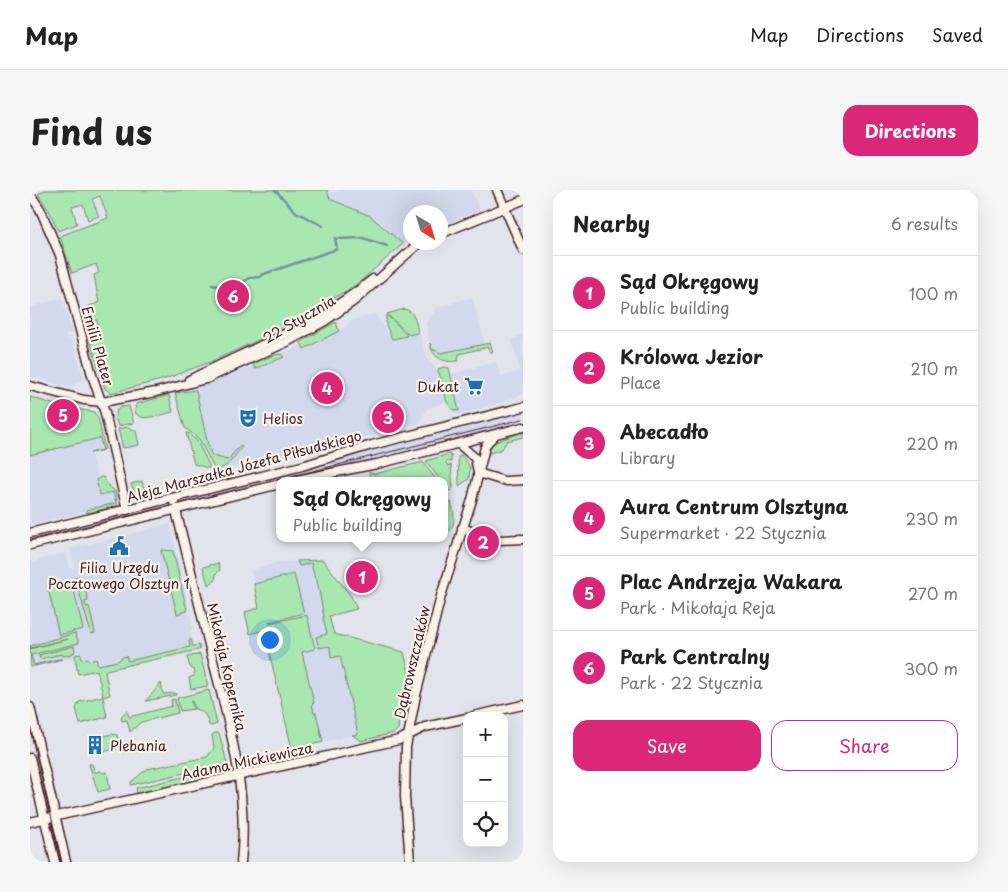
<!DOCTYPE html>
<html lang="en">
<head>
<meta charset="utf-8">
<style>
  body { margin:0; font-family:"Playpen Sans",sans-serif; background:#f6f6f6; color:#222 }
  .controls { position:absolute; right:15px; bottom:15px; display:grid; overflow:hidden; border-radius:10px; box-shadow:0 5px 20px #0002 }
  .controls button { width:45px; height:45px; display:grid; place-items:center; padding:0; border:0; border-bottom:1px solid #e0e0e0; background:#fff; color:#222; font:25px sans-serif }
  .compass { position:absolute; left:373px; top:15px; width:45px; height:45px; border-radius:50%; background:#fff; box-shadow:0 5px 20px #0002; rotate:142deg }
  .you { position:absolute; left:239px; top:449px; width:18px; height:18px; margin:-12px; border:4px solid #fff; border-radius:50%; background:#1a73e8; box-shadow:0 0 0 8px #1a73e833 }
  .badge { display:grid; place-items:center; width:32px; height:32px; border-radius:50%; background:#db2777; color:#fff; font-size:16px; font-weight:700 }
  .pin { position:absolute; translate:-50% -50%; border:2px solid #fff; box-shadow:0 1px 5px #0006 }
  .popup { position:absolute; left:246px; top:287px; width:172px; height:65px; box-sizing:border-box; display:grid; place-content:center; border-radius:10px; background:#fff; filter:drop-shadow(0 1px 4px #0005); font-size:16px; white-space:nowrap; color:#767676 }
  .popup b { font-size:19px; color:#222 }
  .popup::after { content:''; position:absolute; left:50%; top:100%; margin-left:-10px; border:10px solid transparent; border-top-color:#fff }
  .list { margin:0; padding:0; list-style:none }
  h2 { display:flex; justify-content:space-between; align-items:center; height:65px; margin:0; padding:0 20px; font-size:21px }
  h2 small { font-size:16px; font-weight:400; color:#767676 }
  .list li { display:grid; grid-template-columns:32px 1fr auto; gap:15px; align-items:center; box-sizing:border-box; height:75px; padding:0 20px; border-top:1px solid #e0e0e0 }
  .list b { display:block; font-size:19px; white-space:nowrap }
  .list p { margin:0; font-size:16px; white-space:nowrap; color:#767676 }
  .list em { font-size:16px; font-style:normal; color:#767676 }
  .actions { display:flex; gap:10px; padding:15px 20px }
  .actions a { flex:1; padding:11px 0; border:1px solid #db2777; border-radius:15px; text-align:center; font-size:18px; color:#db2777 }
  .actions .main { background:#db2777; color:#fff }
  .icon { flex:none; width:28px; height:28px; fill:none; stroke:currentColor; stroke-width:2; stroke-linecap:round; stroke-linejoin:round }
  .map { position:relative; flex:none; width:493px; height:672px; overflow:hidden; border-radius:15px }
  header { display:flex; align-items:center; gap:30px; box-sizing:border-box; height:70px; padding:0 25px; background:#fff; border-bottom:1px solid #e0e0e0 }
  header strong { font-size:24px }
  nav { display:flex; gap:28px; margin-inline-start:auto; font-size:18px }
  .intro { display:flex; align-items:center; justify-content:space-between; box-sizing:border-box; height:120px; padding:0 30px }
  h1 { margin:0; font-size:35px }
  .button { padding:12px 22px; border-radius:15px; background:#db2777; color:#fff; font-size:18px; font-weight:700 }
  main { display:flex; gap:30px; padding:0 30px }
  aside { flex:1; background:#fff; border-radius:15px; box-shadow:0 5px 20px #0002 }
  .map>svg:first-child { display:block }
  .built { fill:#d2d9ec }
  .green { fill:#a8e8b0; stroke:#79846e }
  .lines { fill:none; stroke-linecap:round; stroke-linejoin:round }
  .stream { stroke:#7692a4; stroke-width:2.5 }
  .minor-casing { stroke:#4a1f2b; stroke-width:11 }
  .minor { stroke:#f7f3e8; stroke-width:8 }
  .tram { stroke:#4a1f2b; stroke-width:1 }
  .labels { text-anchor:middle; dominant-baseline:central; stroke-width:4.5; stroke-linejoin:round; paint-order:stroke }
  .street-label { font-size:14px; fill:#4a1f2b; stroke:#f7f3e8 }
  .poi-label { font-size:14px; fill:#4a1f2b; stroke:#f7f3e8; text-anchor:start }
</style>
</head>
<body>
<header>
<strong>Map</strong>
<nav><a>Map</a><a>Directions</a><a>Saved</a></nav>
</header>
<div class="intro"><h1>Find us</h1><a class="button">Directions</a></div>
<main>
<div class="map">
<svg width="493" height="672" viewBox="0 0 493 672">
  <rect width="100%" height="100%" fill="#e1e4ea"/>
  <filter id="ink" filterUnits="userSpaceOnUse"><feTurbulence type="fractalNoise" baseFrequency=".02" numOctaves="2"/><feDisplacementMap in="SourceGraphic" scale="10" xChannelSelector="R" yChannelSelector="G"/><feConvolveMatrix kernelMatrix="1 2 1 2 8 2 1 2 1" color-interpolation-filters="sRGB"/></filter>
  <g filter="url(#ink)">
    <g class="built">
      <path d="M310,0H441L450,21L411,35L410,22H380V50L373,54L340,26L300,9L298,4Z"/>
      <path d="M442,107L456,157L411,164L402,159L396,133L406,118Z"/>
      <path d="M32,108L42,143L36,144V147L37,149L41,148L54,189L39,198L1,186L0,183V117Z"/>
      <path d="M345,124L359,147L388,139L398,171L413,186L466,172L471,186L490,182L481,149L493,144V204L470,213L428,225L420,219L416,212L398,218L388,234L271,263L186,281L161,201L313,139L322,130Z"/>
      <path d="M493,224V230L482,234L0,353V345Z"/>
      <path d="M71,244L74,260L61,264L71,303L84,301L87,314L0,335V261Z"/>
      <path d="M140,334L163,438L160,443L163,457L48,484L43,467L1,477L0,371L4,372L8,371V370L36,363L40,378L46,379L40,359Z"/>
      <path d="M293,370L321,406L327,419L299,426L328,544L262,559L221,380L249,372Z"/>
    </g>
    <g class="green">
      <path d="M15,0H297L300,9L340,26L373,54L327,94L257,137L185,170L135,189L81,203L75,199L59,148L70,145L67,130L62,131L59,116L69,113L64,85L69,83L66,74L42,83L30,46L78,28L70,6L62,9L69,26L58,30L53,14L42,17L47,34L28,41L20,22L8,4Z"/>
      <path d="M374,119C385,121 386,133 388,143L379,145L357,124Z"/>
      <path d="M356,125L366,133L377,146L362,149L356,135Z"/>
      <path d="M306,132L309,141L274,159L271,153L272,151Z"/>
      <path d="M400,153L402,159L411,163L460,153L463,162H460L458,157L429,164L428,171C414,173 402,168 400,153Z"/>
      <path d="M251,164L254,167L225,179L223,174L244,165Z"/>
      <path d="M414,177L419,178L429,221L422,219L417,212L408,179Z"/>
      <path d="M166,200L177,251L182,266L198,270L210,255L212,257C204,266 196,282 184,278L169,249L155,238L145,203Z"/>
      <path d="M139,205L143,222C133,224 99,237 106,214Z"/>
      <path d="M0,207L32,217L64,222L68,228L75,259L73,260L60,263L73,260L70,248L0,265Z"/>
      <path d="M99,216L104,233L88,236L85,227L87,220L91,217Z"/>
      <path d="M98,237L106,241L109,255L93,258L88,239Z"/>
      <path d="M493,242V247L477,251L472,259L457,264L458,258L462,253Z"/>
      <path d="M156,243H158L167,251L181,279L164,274Z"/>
      <path d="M419,264L421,265V272L418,271L416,273L418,276L421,275L423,298L420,301L416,298L414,291H411L396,271Z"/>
      <path d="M431,265L440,277L439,289L429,296L428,267Z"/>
      <path d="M393,272L407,291H372L369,287L364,291H340L339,282L344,284Z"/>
      <path d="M71,287H73L78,295L85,301L88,315L84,317L57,323L56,320L86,313L83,302L70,305L66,290Z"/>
      <path d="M112,291L114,300L120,299L121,303L106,307L101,294Z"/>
      <path d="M421,312C424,323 427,335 417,343L415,329V316Z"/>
      <path d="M131,360L143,361L157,421L147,424Z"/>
      <path d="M293,370L321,406L327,419L299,426L304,444L374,462L380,488L372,504L368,539L364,543L331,551L322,545L328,544L310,466L301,468L300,456L289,458L286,447L297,444L293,427H294L287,390L285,389L281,373L269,376L267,371Z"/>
      <path d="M188,373L190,380L186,384L185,391L178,395L173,377Z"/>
      <path d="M264,384L274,423L239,432V433L277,425L285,459L272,462L284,513L282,514L284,523H286L293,552L262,559L234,440L220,444L215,422L229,418L224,394Z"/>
      <path d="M49,386L54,393L58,411L55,412L56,417L59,416L65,443L61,444L45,387Z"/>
      <path d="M42,392L53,439L29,445L18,398Z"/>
      <path d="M45,443L49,453L1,465L4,475L28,469H33L1,477L0,459L38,449L0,458V456Z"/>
      <path d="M161,449L163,456L169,455L170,459L168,460L76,480L75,483L80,505L73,507L77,527L50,534L46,518L49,512L73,506L67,480L48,484L45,465L51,464L52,470L58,468L59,471L66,469L68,475L88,471L91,468L96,466L98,471L160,457L159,451Z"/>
      <path d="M44,456L45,462L42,463V464L33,466L32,464L10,469L9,465Z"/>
      <path d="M170,464L178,496L161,499L159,488L164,486L165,481L160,477L157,467Z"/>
      <path d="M131,493L133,504L145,503L146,505L116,511Z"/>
      <path d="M179,500L187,534L181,536L179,535C176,526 175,521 165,519L162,511L160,512L162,514L164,519L150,521L147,508Z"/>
      <path d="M145,509L148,523L111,532L100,542L97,530L92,531L91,527L97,520L99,527L142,516L141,510Z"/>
      <path d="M185,543H189L197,573L195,574L101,595V592L117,579L177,567L184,558L182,545Z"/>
      <path d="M82,544L87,545L89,556H87L86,559L72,562L69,547Z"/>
      <path d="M59,574H62L65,582L70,581L73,583L77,582L80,599L68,602Z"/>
      <path d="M196,577V584L107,603L106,598Z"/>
    </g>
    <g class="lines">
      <g class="stream">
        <path d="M245,0L266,22L293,36"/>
        <path d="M305,49L333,48L357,56"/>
        <path d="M182,95L192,97L211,94L219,88L230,87L234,84L307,59L305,48"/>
      </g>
      <g class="minor-casing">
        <g id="minor">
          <path d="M467,0L493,60"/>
          <path d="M0,4L10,19L30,65L62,185L75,223L97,320"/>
          <path d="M410,44L493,10"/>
          <path d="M159,190C222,158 287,135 343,89"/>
          <path d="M0,196L54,210L72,212L126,202L176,189L257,152L295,131L324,111L386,56"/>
          <path d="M429,254L445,268L448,282"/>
          <path d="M448,283L471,290"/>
          <path d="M261,291L347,274L493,237"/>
          <path d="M476,291L493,290"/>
          <path d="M143,308C156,361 169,414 182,467C199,533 219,603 211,672"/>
          <path d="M432,338L469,350L493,349"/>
          <path d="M0,343L272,276L342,255L493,217"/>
          <path d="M0,355L250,294"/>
          <path d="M0,517L36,672"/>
          <path d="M443,526L493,515"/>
          <path d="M0,568L25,672"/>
          <path d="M0,632L369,550L395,537L437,528"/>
          <path d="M380,672L375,607L376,557L386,505L411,406L442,310L455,257L458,252L464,246"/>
        </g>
      </g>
      <use href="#minor" class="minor"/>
      <g class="tram">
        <path d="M0,351L493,229"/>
        <path d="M0,535L32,672"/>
      </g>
    </g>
  </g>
  <defs>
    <g id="supermarket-bare" transform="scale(1.5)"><path d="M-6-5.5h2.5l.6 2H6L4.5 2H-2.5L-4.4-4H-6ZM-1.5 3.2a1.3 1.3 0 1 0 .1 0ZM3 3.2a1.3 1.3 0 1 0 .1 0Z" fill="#1f6fb2" stroke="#f7f3e8" stroke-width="2.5" paint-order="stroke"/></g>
    <g id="theatre-bare" transform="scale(1.5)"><path d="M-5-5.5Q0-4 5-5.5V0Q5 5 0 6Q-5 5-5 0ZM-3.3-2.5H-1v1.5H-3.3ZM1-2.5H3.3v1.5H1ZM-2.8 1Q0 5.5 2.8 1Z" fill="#1f6fb2" stroke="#f7f3e8" stroke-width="2.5" paint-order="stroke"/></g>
    <g id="civic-bare" transform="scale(1.5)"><path d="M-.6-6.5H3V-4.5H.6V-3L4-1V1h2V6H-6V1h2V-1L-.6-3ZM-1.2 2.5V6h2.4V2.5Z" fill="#1f6fb2" stroke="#f7f3e8" stroke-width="2.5" paint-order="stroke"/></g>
    <g id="building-bare" transform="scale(1.5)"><path d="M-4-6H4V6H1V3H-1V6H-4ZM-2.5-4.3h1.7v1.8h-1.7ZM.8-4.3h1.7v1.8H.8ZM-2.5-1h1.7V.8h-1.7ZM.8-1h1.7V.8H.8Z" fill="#1f6fb2" stroke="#f7f3e8" stroke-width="2.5" paint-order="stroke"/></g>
  </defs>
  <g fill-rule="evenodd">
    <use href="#supermarket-bare" x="444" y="196"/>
    <use href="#theatre-bare" x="218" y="228"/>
    <use href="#civic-bare" x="89" y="356"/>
    <use href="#building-bare" x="65" y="555"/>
  </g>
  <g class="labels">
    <g class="street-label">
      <text transform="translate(269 129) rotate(-30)">22 Stycznia</text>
      <text transform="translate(68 156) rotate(74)">Emilii Plater</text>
      <text transform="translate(214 276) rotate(-15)">Aleja Marszałka Józefa Piłsudskiego</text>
      <text transform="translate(382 472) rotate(-77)">Dąbrowszczaków</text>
      <text transform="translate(197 477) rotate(77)">Mikołaja Kopernika</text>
      <text transform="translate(217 571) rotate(-12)">Adama Mickiewicza</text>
    </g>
    <g class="poi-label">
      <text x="429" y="196" text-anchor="end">Dukat</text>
      <text x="233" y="228">Helios</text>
      <text x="89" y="377" text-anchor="middle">Filia Urzędu<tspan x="89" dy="16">Pocztowego Olsztyn 1</tspan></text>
      <text x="80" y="555">Plebania</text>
    </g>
  </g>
</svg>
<div class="controls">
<button>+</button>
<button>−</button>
<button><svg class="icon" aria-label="locate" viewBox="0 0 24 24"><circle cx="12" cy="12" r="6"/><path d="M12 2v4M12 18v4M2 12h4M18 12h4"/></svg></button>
</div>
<svg class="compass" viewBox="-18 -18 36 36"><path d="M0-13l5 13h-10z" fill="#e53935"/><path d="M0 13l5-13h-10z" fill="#767676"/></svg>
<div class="you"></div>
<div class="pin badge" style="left:332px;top:387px">1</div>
<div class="popup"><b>Sąd Okręgowy</b>Public building</div>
<div class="pin badge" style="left:453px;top:352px">2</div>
<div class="pin badge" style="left:358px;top:227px">3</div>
<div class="pin badge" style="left:297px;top:198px">4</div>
<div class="pin badge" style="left:33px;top:225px">5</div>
<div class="pin badge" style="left:203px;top:106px">6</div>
</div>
<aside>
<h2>Nearby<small>6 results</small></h2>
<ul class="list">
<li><span class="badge">1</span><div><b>Sąd Okręgowy</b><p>Public building</p></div><em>100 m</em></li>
<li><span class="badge">2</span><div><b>Królowa Jezior</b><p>Place</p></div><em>210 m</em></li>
<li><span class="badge">3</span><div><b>Abecadło</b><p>Library</p></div><em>220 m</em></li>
<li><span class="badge">4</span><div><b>Aura Centrum Olsztyna</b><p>Supermarket · 22 Stycznia</p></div><em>230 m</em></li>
<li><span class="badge">5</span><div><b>Plac Andrzeja Wakara</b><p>Park · Mikołaja Reja</p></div><em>270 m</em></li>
<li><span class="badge">6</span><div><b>Park Centralny</b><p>Park · 22 Stycznia</p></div><em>300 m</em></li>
</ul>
<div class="actions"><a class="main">Save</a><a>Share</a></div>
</aside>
</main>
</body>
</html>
